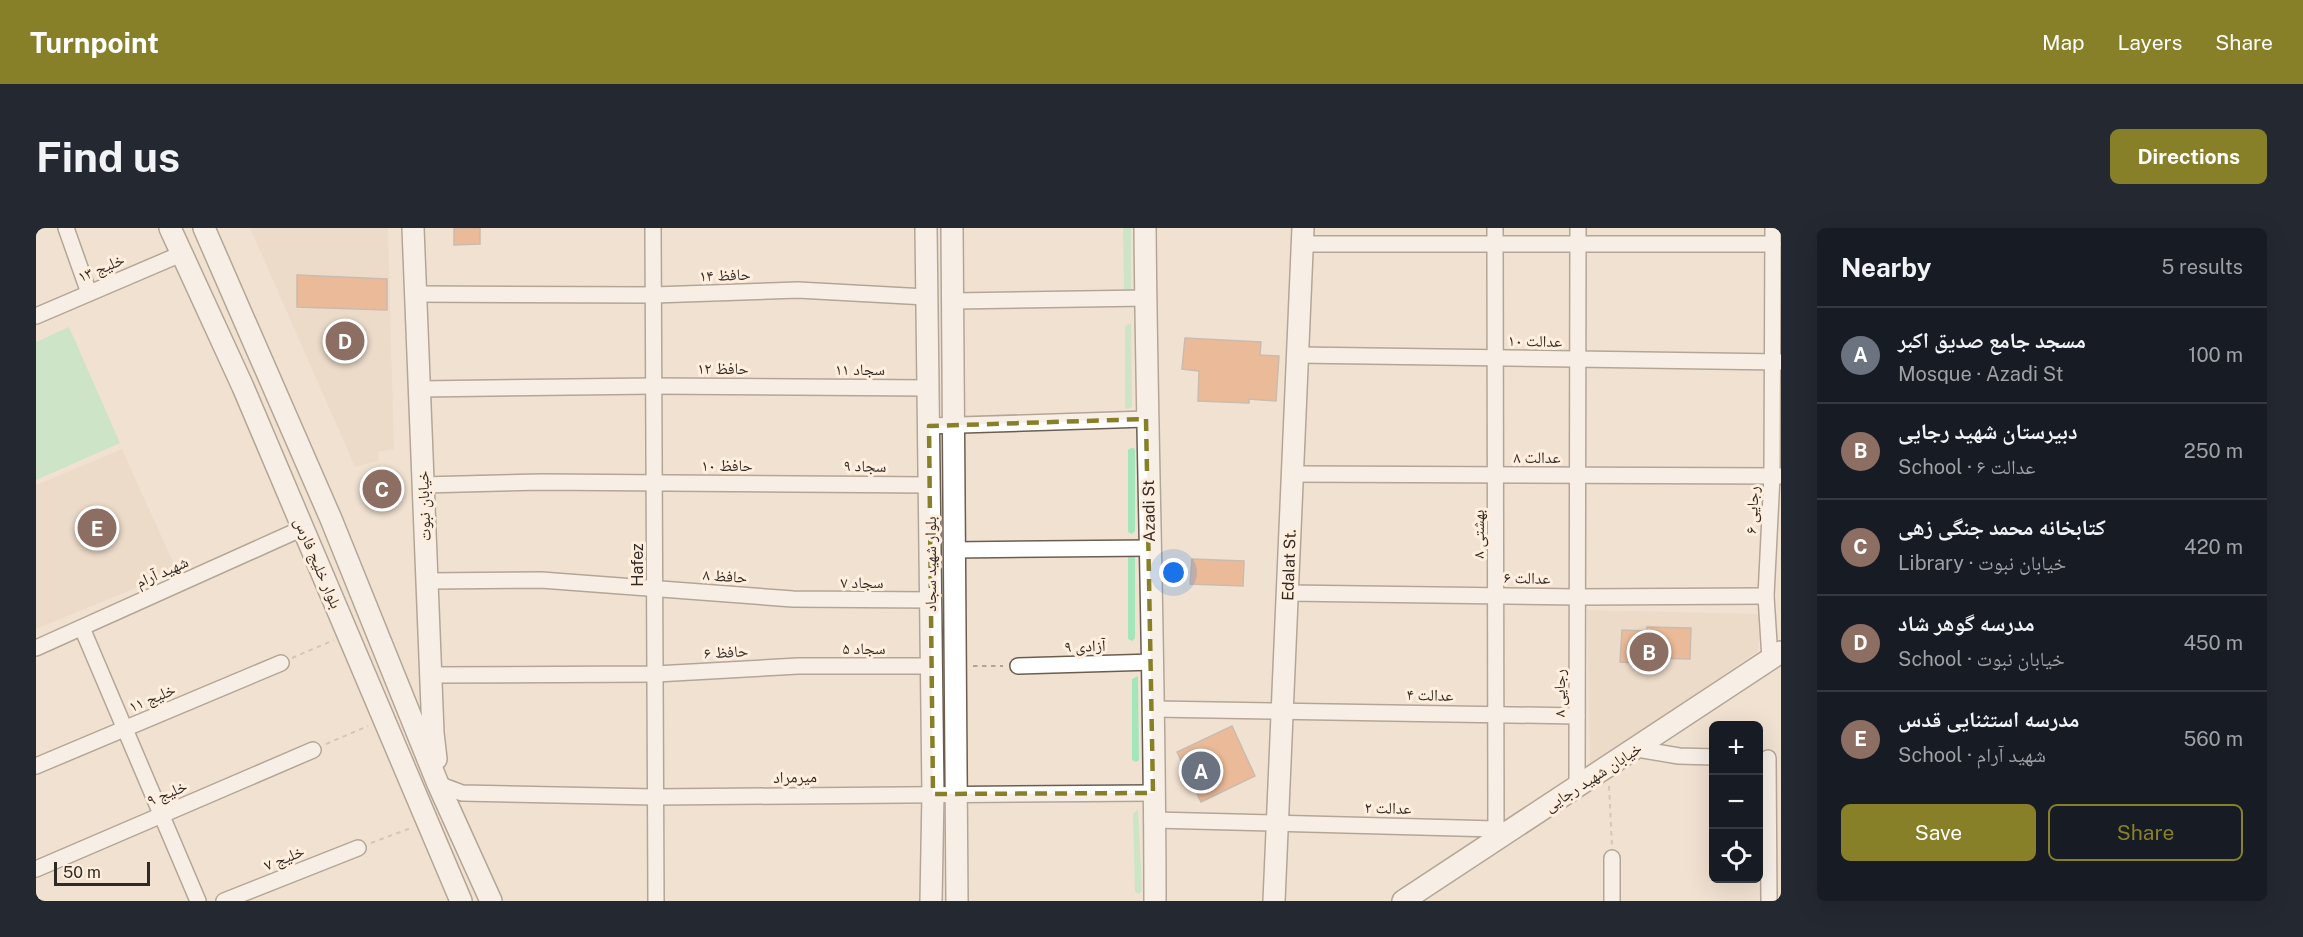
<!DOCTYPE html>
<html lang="en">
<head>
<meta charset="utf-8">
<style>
  body { margin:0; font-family:"Public Sans","Noto Naskh Arabic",sans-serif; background:#242831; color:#f1f3f6 }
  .controls { position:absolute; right:18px; bottom:18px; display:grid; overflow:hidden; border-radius:9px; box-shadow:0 6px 24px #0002 }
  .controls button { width:54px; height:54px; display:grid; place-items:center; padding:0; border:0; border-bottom:2px solid #363941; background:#171b24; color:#f1f3f6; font:30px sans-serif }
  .scale { position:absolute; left:18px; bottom:15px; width:96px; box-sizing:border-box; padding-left:6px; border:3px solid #302a24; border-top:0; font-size:16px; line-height:21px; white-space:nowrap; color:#302a24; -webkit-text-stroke:4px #ffeede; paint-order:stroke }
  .you { position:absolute; left:1138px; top:345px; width:21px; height:21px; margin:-15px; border:4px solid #fff; border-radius:50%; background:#1a73e8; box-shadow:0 0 0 9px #1a73e833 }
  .badge { display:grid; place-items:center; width:39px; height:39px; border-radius:50%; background:#888028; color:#fff; font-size:20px; font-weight:700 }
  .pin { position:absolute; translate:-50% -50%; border:3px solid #fff; box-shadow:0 2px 6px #0006 }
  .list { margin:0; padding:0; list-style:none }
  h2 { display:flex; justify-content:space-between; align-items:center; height:78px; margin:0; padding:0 24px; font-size:26px }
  h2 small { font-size:20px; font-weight:400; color:#9ea1a6 }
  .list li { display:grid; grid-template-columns:39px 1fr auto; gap:18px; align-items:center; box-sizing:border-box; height:96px; padding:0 24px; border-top:2px solid #363941 }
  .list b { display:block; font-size:22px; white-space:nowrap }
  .list p { margin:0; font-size:20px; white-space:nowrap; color:#9ea1a6 }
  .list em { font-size:20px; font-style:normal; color:#9ea1a6 }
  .actions { display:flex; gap:12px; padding:18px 24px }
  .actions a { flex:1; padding:14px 0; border:2px solid #888028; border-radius:9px; text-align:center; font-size:21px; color:#888028 }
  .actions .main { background:#888028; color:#fff }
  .icon { flex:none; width:33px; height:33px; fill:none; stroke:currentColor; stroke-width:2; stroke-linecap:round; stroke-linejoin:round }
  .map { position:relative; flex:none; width:1745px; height:673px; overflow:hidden; border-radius:9px }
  header { display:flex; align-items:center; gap:36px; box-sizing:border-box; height:84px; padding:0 30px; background:#888028; color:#fff }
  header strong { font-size:28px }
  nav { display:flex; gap:33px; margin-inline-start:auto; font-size:21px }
  .intro { display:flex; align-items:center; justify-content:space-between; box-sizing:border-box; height:144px; padding:0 36px }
  h1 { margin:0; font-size:42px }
  .button { padding:15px 27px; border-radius:9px; background:#888028; color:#fff; font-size:21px; font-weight:700 }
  main { display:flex; gap:36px; padding:0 36px }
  aside { flex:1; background:#171b24; border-radius:9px; box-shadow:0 6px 24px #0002 }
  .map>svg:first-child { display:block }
  .built { fill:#e9d3be }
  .green { fill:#a4e6ba }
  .building { fill:#e48d56; stroke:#9e8b80; stroke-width:1.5 }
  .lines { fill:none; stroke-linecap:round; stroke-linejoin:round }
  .street-casing { stroke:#6b5e50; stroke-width:18 }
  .secondary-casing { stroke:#6b5e50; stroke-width:24 }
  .path { stroke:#b2a598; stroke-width:2; stroke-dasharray:4.5 4.5; stroke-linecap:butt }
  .street { stroke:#fff; stroke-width:15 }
  .secondary { stroke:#fff; stroke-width:21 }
  .marked { fill:none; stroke:#888028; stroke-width:4.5; stroke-dasharray:12 8; stroke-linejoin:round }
  .labels { text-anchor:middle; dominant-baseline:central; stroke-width:6; stroke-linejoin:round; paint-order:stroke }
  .street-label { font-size:16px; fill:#302a24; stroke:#ffeede }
</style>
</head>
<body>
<header>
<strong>Turnpoint</strong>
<nav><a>Map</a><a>Layers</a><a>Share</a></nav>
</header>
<div class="intro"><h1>Find us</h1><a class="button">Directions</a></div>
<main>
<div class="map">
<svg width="1745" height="673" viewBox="0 0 1745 673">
  <rect width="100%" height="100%" fill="#f1e1d1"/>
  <g class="built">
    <path d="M214,0H352L358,221L342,224L343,233L319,239Z"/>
    <path d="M86,221L141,343L0,401V257Z"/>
    <path d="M1551,382L1724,386L1722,423L1554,539Z"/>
  </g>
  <g class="green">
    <path d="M1087,0H1095V60L1093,63L1088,61Z"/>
    <path d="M1095,95L1096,179L1091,181L1089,179V98Z"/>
    <path d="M33,99L84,215L0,252V114Z"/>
    <path d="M1095,220H1098L1099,223V303L1096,306L1092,304V222Z"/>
    <path d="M1095,327H1098L1099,330V410L1096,413L1092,411V329Z"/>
    <path d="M1102,448L1103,532L1100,534L1096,532V451Z"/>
    <path d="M1102,581L1106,663L1103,666L1099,664L1097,586Z"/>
  </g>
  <g class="building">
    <path d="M418,0H444V16L418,17Z"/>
    <path d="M261,47L351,51V82L261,79Z"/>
    <path d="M1149,110L1225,114L1224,127L1243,128L1240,173L1213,171V175L1162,173L1163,143L1146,141Z"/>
    <path d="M1156,331L1208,333L1207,358L1154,356Z"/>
    <path d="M1611,399L1655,400L1654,431L1620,430V436L1584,434L1586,402L1611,403Z"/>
    <path d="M1196,498L1219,548L1165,574L1141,524Z"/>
  </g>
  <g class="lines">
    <g class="street-casing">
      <g id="street">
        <path d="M30,0L53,65"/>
        <path d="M617,0L620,673"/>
        <path d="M1459,0L1460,612"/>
        <path d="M1266,16H1737"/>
        <path d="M380,66L618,67L762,62L890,69"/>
        <path d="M918,73L1110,70"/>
        <path d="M0,88L145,26"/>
        <path d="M1262,127L1745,134"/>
        <path d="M383,161L618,158L891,160"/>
        <path d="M893,198L1110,191"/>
        <path d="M1257,246L1745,248"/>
        <path d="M387,257L506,254L894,257"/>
        <path d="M917,322L1114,320"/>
        <path d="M391,353L505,352L757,371L895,372"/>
        <path d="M1252,365L1541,369L1730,368"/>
        <path d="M46,400L162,673"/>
        <path d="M0,420L267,300"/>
        <path d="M1734,431L1730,368L1736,248L1737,0"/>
        <path d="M982,438L1118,434"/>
        <path d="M394,447L620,446L762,438H894"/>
        <path d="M1119,481L1541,488"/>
        <path d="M1601,521L1643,528L1678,529"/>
        <path d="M1732,530L1733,673"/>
        <path d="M0,538L245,435"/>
        <path d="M402,556L426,565L618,569L1117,565"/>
        <path d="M1541,560L1542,0"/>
        <path d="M1119,592L1460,601"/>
        <path d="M0,641L277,522"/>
        <path d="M188,673L322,620"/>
        <path d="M1576,673V630"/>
      </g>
    </g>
    <g class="secondary-casing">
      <g id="secondary">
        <path d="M134,0L207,159L425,673"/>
        <path d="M168,0L295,291L402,556L455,673"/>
        <path d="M377,0L397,505L400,531"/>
        <path d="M890,0L897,566L895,673"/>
        <path d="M916,0L921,673"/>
        <path d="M1109,0C1111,224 1119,449 1119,673"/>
        <path d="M1238,673L1267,0"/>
        <path d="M1367,673L1745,424"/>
      </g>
    </g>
    <g class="path">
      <path d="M256,430L298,412"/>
      <path d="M937,438H967"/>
      <path d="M290,516L332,498"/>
      <path d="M1573,558L1576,618"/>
      <path d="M335,615L375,600"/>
    </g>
    <use href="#street" class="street"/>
    <use href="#secondary" class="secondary"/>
  </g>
  <path d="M0 0H1745V673H0ZM1110,191L1117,565L897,566L893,198Z" fill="#f1e1d1" fill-opacity=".55" fill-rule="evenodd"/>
  <path class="marked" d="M1110,191L1117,565L897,566L893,198Z"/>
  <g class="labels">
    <g class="street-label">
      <text transform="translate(65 40) rotate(-23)">خلیج ۱۳</text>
      <text transform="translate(689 47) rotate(-2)">حافظ ۱۴</text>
      <text transform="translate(1499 113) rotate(1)">عدالت ۱۰</text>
      <text x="687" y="140">حافظ ۱۲</text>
      <text x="824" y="141">سجاد ۱۱</text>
      <text x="1501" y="229">عدالت ۸</text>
      <text x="691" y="237">حافظ ۱۰</text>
      <text transform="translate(829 238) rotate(1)">سجاد ۹</text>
      <text transform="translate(388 278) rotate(-92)">خیابان نبوت</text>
      <text transform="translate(1716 282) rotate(-87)">رجایی ۶</text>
      <text transform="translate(1113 283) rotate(-91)">Azadi St</text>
      <text transform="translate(1442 306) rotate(-90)">بهشتی ۸</text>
      <text transform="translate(282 335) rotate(67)">بلوار خلیج فارس</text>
      <text transform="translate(894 336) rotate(-90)">بلوار شهید سجاد</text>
      <text transform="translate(601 337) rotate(-90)">Hafez</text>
      <text transform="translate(1253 337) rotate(-88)">Edalat St.</text>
      <text transform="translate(126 344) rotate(-24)">شهید آرام</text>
      <text transform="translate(689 348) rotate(4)">حافظ ۸</text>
      <text transform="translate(1491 350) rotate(1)">عدالت ۶</text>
      <text x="826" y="354">سجاد ۷</text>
      <text transform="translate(1049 418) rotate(-2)">آزادی ۹</text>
      <text x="828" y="420">سجاد ۵</text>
      <text transform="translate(690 424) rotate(-3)">حافظ ۶</text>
      <text transform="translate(1523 465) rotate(-90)">رجایی ۸</text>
      <text transform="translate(1394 467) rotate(1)">عدالت ۴</text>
      <text transform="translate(116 470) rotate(-23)">خلیج ۱۱</text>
      <text transform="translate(759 549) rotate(-1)">میرمراد</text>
      <text transform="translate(1557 549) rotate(-33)">خیابان شهید رجایی</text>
      <text transform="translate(131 565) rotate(-23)">خلیج ۹</text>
      <text transform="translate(1352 580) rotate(1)">عدالت ۲</text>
      <text transform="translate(248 630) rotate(-22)">خلیج ۷</text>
    </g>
  </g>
</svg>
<div class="controls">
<button>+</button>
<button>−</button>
<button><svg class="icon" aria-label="locate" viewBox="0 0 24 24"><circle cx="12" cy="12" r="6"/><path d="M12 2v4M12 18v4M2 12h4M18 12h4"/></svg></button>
</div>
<div class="scale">50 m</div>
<div class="you"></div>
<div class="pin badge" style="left:1165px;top:543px;background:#6b7280">A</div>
<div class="pin badge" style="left:1613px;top:424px;background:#8d6e63">B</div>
<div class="pin badge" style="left:346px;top:261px;background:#8d6e63">C</div>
<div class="pin badge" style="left:309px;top:113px;background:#8d6e63">D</div>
<div class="pin badge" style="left:61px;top:300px;background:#8d6e63">E</div>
</div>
<aside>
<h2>Nearby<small>5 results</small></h2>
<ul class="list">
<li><span class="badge" style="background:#6b7280">A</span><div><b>مسجد جامع صدیق اکبر</b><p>Mosque · Azadi St</p></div><em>100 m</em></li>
<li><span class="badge" style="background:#8d6e63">B</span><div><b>دبیرستان شهید رجایی</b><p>School · عدالت ۶</p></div><em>250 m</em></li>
<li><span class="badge" style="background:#8d6e63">C</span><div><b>کتابخانه محمد جنگی زهی</b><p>Library · خیابان نبوت</p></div><em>420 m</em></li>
<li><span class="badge" style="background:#8d6e63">D</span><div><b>مدرسه گوهر شاد</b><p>School · خیابان نبوت</p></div><em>450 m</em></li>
<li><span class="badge" style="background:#8d6e63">E</span><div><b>مدرسه استثنایی قدس</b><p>School · شهید آرام</p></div><em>560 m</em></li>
</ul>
<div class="actions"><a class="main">Save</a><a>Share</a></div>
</aside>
</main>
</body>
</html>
